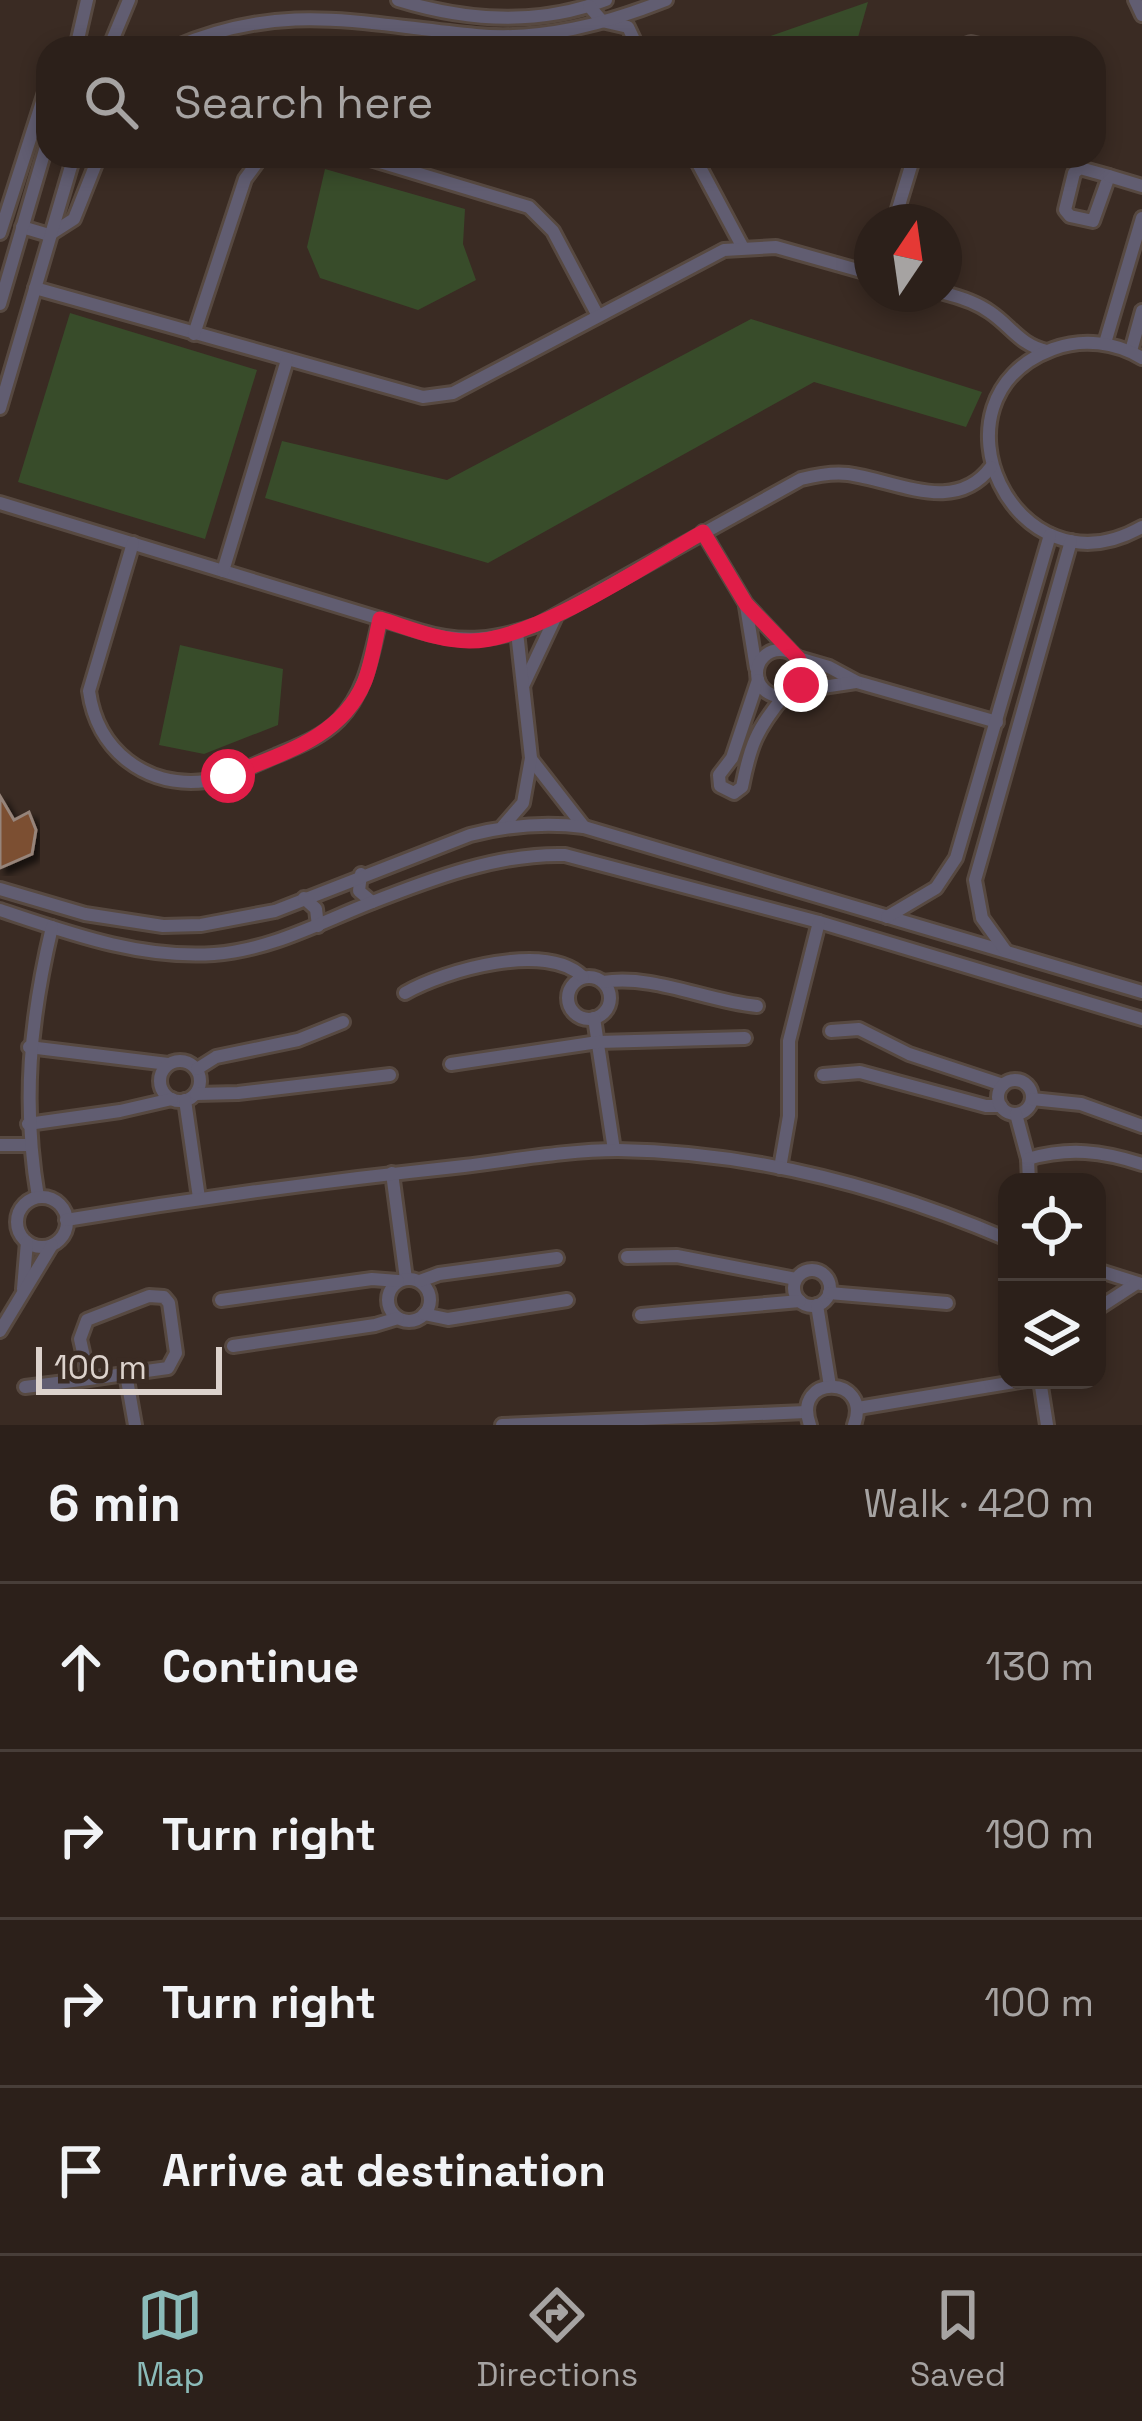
<!DOCTYPE html>
<html lang="en">
<head>
<meta charset="utf-8">
<style>
  body { margin:0; font-family:"Space Grotesk",sans-serif; background:#342823; color:#f1f3f6 }
  .controls { position:absolute; right:36px; bottom:36px; display:grid; overflow:hidden; border-radius:24px; box-shadow:0 6px 18px #0003 }
  .controls button { width:108px; height:108px; display:grid; place-items:center; padding:0; border:0; border-bottom:3px solid #483e39; background:#2c201a; color:#f1f3f6; font:60px sans-serif }
  .compass { position:absolute; left:854px; top:204px; width:108px; height:108px; border-radius:50%; background:#2c201a; box-shadow:0 6px 18px #0003; rotate:13deg }
  .scale { position:absolute; left:36px; bottom:30px; width:186px; box-sizing:border-box; padding-left:12px; border:6px solid #dcd2cc; border-top:0; font-size:33px; line-height:42px; white-space:nowrap; color:#dcd2cc; -webkit-text-stroke:9px #3a2b23; paint-order:stroke }
  .stop { position:absolute; width:36px; height:36px; margin:-27px; border:9px solid #e11d48; border-radius:50%; background:#fff }
  .stop.end { background:#e11d48; border-color:#fff; box-shadow:0 3px 12px #0008 }
  .list { margin:0; padding:0; list-style:none }
  h2 { display:flex; justify-content:space-between; align-items:center; height:156px; margin:0; padding:0 48px; font-size:51px }
  h2 small { font-size:39px; font-weight:400; color:#a6a3a2 }
  .list li { display:grid; grid-template-columns:78px 1fr auto; gap:36px; align-items:center; box-sizing:border-box; height:168px; padding:0 48px; border-top:3px solid #483e39 }
  .list b { display:block; font-size:45px; white-space:nowrap }
  .list em { font-size:39px; font-style:normal; color:#a6a3a2 }
  .icon { flex:none; width:66px; height:66px; fill:none; stroke:currentColor; stroke-width:2; stroke-linecap:round; stroke-linejoin:round }
  .map { position:relative; flex:none; width:1142px; height:1425px; overflow:hidden }
  .search { position:absolute; background:#2c201a; box-shadow:0 6px 18px #0003; left:36px; right:36px; top:36px; height:132px; display:flex; align-items:center; gap:30px; box-sizing:border-box; padding:0 42px; border-radius:36px; color:#a6a3a2; font-size:45px }
  .sheet { height:828px; background:#2c201a }
  nav { display:flex; justify-content:space-around; align-items:center; box-sizing:border-box; height:168px; border-top:3px solid #483e39; background:#2c201a; font-size:33px; color:#a6a3a2 }
  nav a { display:grid; justify-items:center; gap:6px }
  nav .on { color:#8bbbb9 }
  .map>svg:first-child { display:block }
  .green { fill:#384c2a }
  .building { fill:#7c4f33; stroke:#96847a; stroke-width:3; filter:url(#shadow) }
  .lines { fill:none; stroke-linecap:round; stroke-linejoin:round }
  .minor-casing { stroke:#574941; stroke-width:18 }
  .minor { stroke:#615d71; stroke-width:12 }
  .route { stroke:#e11d48; stroke-width:15 }
</style>
</head>
<body>
<div class="map">
<svg width="1142" height="1425" viewBox="0 0 1142 1425">
  <defs>
    <filter id="shadow"><feDropShadow dx="6" dy="6" stdDeviation="3" flood-color="#0009"/></filter>
  </defs>
  <rect width="100%" height="100%" fill="#3a2b23"/>
  <g class="green">
    <path d="M868,2L855,48H736Z"/>
    <path d="M325,169L465,209L463,244L476,280L418,310L320,278L307,247Z"/>
    <path d="M70,313L257,370L205,539L18,482Z"/>
    <path d="M751,319L982,392L966,427L814,382L488,563L265,498L282,441L447,480Z"/>
    <path d="M180,645L283,669L278,725L204,754L159,745Z"/>
  </g>
  <path class="building" d="M0,796L14,820L29,812L36,830L32,854L0,868Z"/>
  <g class="lines">
    <g class="minor-casing">
      <g id="minor">
        <path d="M398,0C466,21 538,26 606,0"/>
        <path d="M1135,0L1142,15"/>
        <path d="M589,6L602,21L628,27L638,48"/>
        <path d="M76,48L87,0"/>
        <path d="M109,48L129,0"/>
        <path d="M173,48C285,0 359,24 476,35C542,41 606,24 666,0"/>
        <path d="M957,48L971,43L992,48"/>
        <path d="M360,156L529,207L553,231L597,314"/>
        <path d="M694,156L742,246"/>
        <path d="M1080,168L1109,176L1093,221L1070,216L1065,210L1074,173Z"/>
        <path d="M1109,176L1142,186"/>
        <path d="M894,222L914,156"/>
        <path d="M22,227L49,235L74,219L99,156"/>
        <path d="M0,233L48,83"/>
        <path d="M35,288L423,397L453,393L724,250L776,247L872,274"/>
        <path d="M944,293C960,297 976,302 990,312C1012,327 1020,345 1047,351"/>
        <path d="M0,304L48,140"/>
        <path d="M194,334L245,179L262,156"/>
        <path d="M1105,343L1142,218"/>
        <path d="M1131,351L1142,311"/>
        <path d="M1142,358C1115,342 1083,338 1053,349C921,398 1014,600 1142,527"/>
        <path d="M0,408L74,156"/>
        <path d="M0,503L420,631C463,644 495,640 538,625L801,479C817,475 832,472 848,474C898,481 955,515 991,467"/>
        <path d="M703,532L746,604L792,653"/>
        <path d="M133,543L89,691C97,750 145,788 206,781C230,778 253,765 275,756C298,746 321,738 339,720C366,692 371,656 380,619"/>
        <path d="M223,571L287,360"/>
        <path d="M746,606L756,668"/>
        <circle cx="780" cy="673" r="23"/>
        <path d="M798,658L829,667L857,682L997,722"/>
        <path d="M758,680L732,758L719,775L720,786L734,793L742,787C750,746 756,730 784,696"/>
        <path d="M524,684L556,616"/>
        <path d="M796,691L856,682"/>
        <path d="M531,759L584,827"/>
        <path d="M503,826L523,803L531,758L517,632"/>
        <path d="M361,874L359,891L372,902"/>
        <path d="M0,889L85,914L163,926L201,925L275,911L470,835C509,825 544,822 584,827L1142,992"/>
        <path d="M304,898L316,909L318,926"/>
        <path d="M0,910C69,933 140,959 214,954C270,950 319,923 370,903C431,879 499,853 565,855L819,922L1142,1019"/>
        <path d="M887,917L936,888L956,858L1050,535"/>
        <path d="M1005,950L982,918L975,880L1071,541"/>
        <circle cx="589" cy="998" r="21"/>
        <path d="M603,982C653,974 706,1001 757,1006"/>
        <path d="M405,993C445,970 547,941 583,977"/>
        <path d="M594,1018L614,1150"/>
        <path d="M831,1031L859,1029L909,1054L1003,1085"/>
        <path d="M29,1047L168,1064"/>
        <circle cx="180" cy="1081" r="20"/>
        <path d="M451,1064L598,1042L745,1038"/>
        <path d="M197,1069L216,1057L298,1040L343,1022"/>
        <path d="M823,1075L860,1072L986,1106H1001"/>
        <circle cx="1015" cy="1097" r="17"/>
        <path d="M196,1094L238,1093L390,1075"/>
        <path d="M1032,1099L1081,1104L1142,1126"/>
        <path d="M185,1100L199,1198"/>
        <path d="M1016,1114L1028,1159L1029,1182"/>
        <path d="M28,1124L120,1111L172,1099"/>
        <path d="M0,1145H30"/>
        <path d="M1028,1159C1069,1147 1102,1151 1142,1164"/>
        <path d="M780,1168L789,1116V1041L819,922"/>
        <path d="M392,1173L406,1279"/>
        <path d="M38,1197C22,1103 30,1020 52,927"/>
        <circle cx="42" cy="1222" r="25"/>
        <path d="M66,1220C198,1198 331,1180 464,1166C514,1160 568,1150 618,1150C751,1152 885,1187 1007,1239"/>
        <path d="M627,1257L677,1256L796,1279"/>
        <path d="M1097,1270L1141,1284"/>
        <circle cx="812" cy="1288" r="18"/>
        <circle cx="409" cy="1300" r="21"/>
        <path d="M420,1281L439,1274L557,1258"/>
        <path d="M23,1289L27,1242"/>
        <path d="M829,1293L947,1303"/>
        <path d="M221,1300L372,1279L398,1281"/>
        <path d="M817,1305L830,1386"/>
        <path d="M1097,1309L1137,1283"/>
        <path d="M424,1314L448,1319L567,1300"/>
        <path d="M641,1315L800,1301"/>
        <path d="M0,1331L52,1245"/>
        <path d="M233,1346L375,1325L398,1318"/>
        <path d="M126,1374L135,1425"/>
        <path d="M1040,1380L1047,1425"/>
        <path d="M25,1387L89,1379L80,1339L87,1320L149,1296L164,1297L169,1303L176,1353L168,1368L89,1379"/>
        <path d="M858,1408L1026,1380"/>
        <path d="M502,1425L806,1412"/>
        <path d="M810,1425C791,1373 873,1375 854,1425"/>
      </g>
    </g>
    <use href="#minor" class="minor"/>
  </g>
  <g class="lines">
    <path class="route" d="M228,776C279,754 340,739 364,683C372,664 375,640 380,619C409,628 439,641 469,641C532,642 645,565 703,532L746,604L798,658L804,671L801,685"/>
  </g>
</svg>
<div class="controls">
<button><svg class="icon" aria-label="locate" viewBox="0 0 24 24"><circle cx="12" cy="12" r="6"/><path d="M12 2v4M12 18v4M2 12h4M18 12h4"/></svg></button>
<button><svg class="icon" aria-label="layers" viewBox="0 0 24 24"><path d="M12 4l9 5-9 5-9-5zM3 14l9 5 9-5"/></svg></button>
</div>
<svg class="compass" viewBox="-18 -18 36 36"><path d="M0-13l5 13h-10z" fill="#e53935"/><path d="M0 13l5-13h-10z" fill="#a6a3a2"/></svg>
<div class="scale">100 m</div>
<div class="stop" style="left:228px;top:776px"></div>
<div class="stop end" style="left:801px;top:685px"></div>
<div class="search"><svg class="icon" aria-label="search" viewBox="0 0 24 24"><circle cx="10" cy="10" r="6"/><path d="M15 15l6 6"/></svg>Search here</div>
</div>
<section class="sheet">
<h2>6 min<small>Walk · 420 m</small></h2>
<ul class="list">
<li><svg class="icon" aria-label="ahead" viewBox="0 0 24 24"><path d="M12 20V5M6 11l6-6 6 6"/></svg><div><b>Continue</b></div><em>130 m</em></li>
<li><svg class="icon" aria-label="right" viewBox="0 0 24 24"><path d="M7 20v-9h11M14 6l5 5-5 5"/></svg><div><b>Turn right</b></div><em>190 m</em></li>
<li><svg class="icon" aria-label="right" viewBox="0 0 24 24"><path d="M7 20v-9h11M14 6l5 5-5 5"/></svg><div><b>Turn right</b></div><em>100 m</em></li>
<li><svg class="icon" aria-label="arrive" viewBox="0 0 24 24"><path d="M6 21V4h12l-3 4 3 4H6"/></svg><div><b>Arrive at destination</b></div></li>
</ul>
</section>
<nav>
<a class="on"><svg class="icon" aria-label="map" viewBox="0 0 24 24"><path d="M3 6l6-2 6 2 6-2v14l-6 2-6-2-6 2zM9 4v14M15 6v14"/></svg>Map</a>
<a><svg class="icon" aria-label="directions" viewBox="0 0 24 24"><path d="M12 3l9 9-9 9-9-9zM9 14v-3h6M13 9l2 2-2 2"/></svg>Directions</a>
<a><svg class="icon" aria-label="saved" viewBox="0 0 24 24"><path d="M7 4h10v16l-5-4-5 4z"/></svg>Saved</a>
</nav>
</body>
</html>
